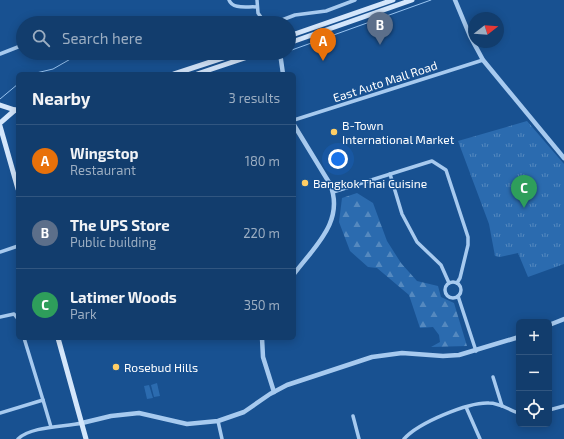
<!DOCTYPE html>
<html lang="en">
<head>
<meta charset="utf-8">
<style>
  body { margin:0; font-family:"Exo 2",sans-serif; background:#1b4472; color:#f1f3f6 }
  .controls { position:absolute; right:12px; bottom:12px; display:grid; overflow:hidden; border-radius:6px; box-shadow:0 2px 10px #0003 }
  .controls button { width:36px; height:36px; display:grid; place-items:center; padding:0; border:0; border-bottom:1px solid #315680; background:#123d6d; color:#f1f3f6; font:20px sans-serif }
  .compass { position:absolute; left:468px; top:12px; width:36px; height:36px; border-radius:50%; background:#123d6d; box-shadow:0 2px 10px #0003; rotate:73deg }
  .you { position:absolute; left:338px; top:159px; width:14px; height:14px; margin:-10px; border:3px solid #fff; border-radius:50%; background:#1a73e8; box-shadow:0 0 0 6px #1a73e833 }
  .badge { display:grid; place-items:center; width:26px; height:26px; border-radius:50%; background:#95b2f1; color:#fff; font-size:13px; font-weight:700 }
  .pin { position:absolute; translate:-50% -33px; filter:drop-shadow(0 1px 2px #0008) }
  .pin::after { content:''; position:absolute; top:21px; width:14px; height:12px; background:inherit; clip-path:polygon(0 0,100% 0,50% 100%) }
  .list { margin:0; padding:0; list-style:none }
  h2 { display:flex; justify-content:space-between; align-items:center; height:52px; margin:0; padding:0 16px; font-size:17px }
  h2 small { font-size:13px; font-weight:400; color:#9caec2 }
  .list li { display:grid; grid-template-columns:26px 1fr auto; gap:12px; align-items:center; box-sizing:border-box; height:72px; padding:0 16px; border-top:1px solid #315680 }
  .list b { display:block; font-size:15px; white-space:nowrap }
  .list p { margin:0; font-size:13px; white-space:nowrap; color:#9caec2 }
  .list em { font-size:13px; font-style:normal; color:#9caec2 }
  .icon { flex:none; width:22px; height:22px; fill:none; stroke:currentColor; stroke-width:2; stroke-linecap:round; stroke-linejoin:round }
  .map { position:relative; flex:none; width:564px; height:439px; overflow:hidden }
  .search { position:absolute; background:#123d6d; box-shadow:0 2px 10px #0003; left:16px; top:16px; width:280px; height:44px; display:flex; align-items:center; gap:10px; box-sizing:border-box; padding:0 14px; border-radius:22px; color:#9caec2; font-size:15px }
  .panel { position:absolute; background:#123d6d; box-shadow:0 2px 10px #0003; left:16px; top:72px; width:280px; height:268px; border-radius:6px }
  .map>svg:first-child { display:block }
  .forest { fill:url(#forest-firs) }
  .park { fill:url(#park-tufts) }
  .garden { fill:#2b6baf }
  .lines { fill:none; stroke-linecap:round; stroke-linejoin:round }
  .stream { stroke:#99c5f2; stroke-width:1 }
  .minor { stroke:#a7caef; stroke-width:3.5 }
  .tertiary { stroke:#a7caef; stroke-width:4.5 }
  .secondary { stroke:#d4e6fb; stroke-width:5 }
  .poi-dot { fill:#ffce65; stroke:#185191; stroke-width:1.5 }
  .labels { text-anchor:middle; dominant-baseline:central; stroke-width:3; stroke-linejoin:round; paint-order:stroke }
  .street-label { font-size:12px; fill:#fff; stroke:#185191 }
  .poi-label { font-size:12px; fill:#fff; stroke:#185191; text-anchor:start }
</style>
</head>
<body>
<div class="map">
<svg width="564" height="439" viewBox="0 0 564 439">
  <defs>
    <pattern id="forest-firs" width="22" height="20" patternUnits="userSpaceOnUse"><rect width="22" height="20" fill="#2b6baf"/><path d="M5 1l3.5 6h-7zM16 11l3.5 6h-7z" fill="#5589bf"/></pattern>
    <pattern id="park-tufts" width="24" height="20" patternUnits="userSpaceOnUse"><rect width="24" height="20" fill="#2b6baf"/><path d="M3 7l-1-3M5 7V3M7 7l1-3M15 17l-1-3M17 17v-4M19 17l1-3" fill="none" stroke="#5589bf"/></pattern>
  </defs>
  <rect width="100%" height="100%" fill="#185191"/>
  <path class="forest" d="M357,193L373,203L387,241L401,263L417,281L438,286L441,297L454,303L467,346L431,347L440,342L439,335L433,327L420,328L409,295L377,268L368,267L350,251L339,222L342,198Z"/>
  <path class="park" d="M527,121L564,164V264L528,277L518,253L500,257L495,256L489,224L458,141Z"/>
  <g class="garden">
    <path d="M157,383L160,396L154,397L151,385Z"/>
    <path d="M149,385L153,398L147,399L144,386Z"/>
  </g>
  <g class="lines">
    <g class="stream">
      <path d="M289,51L431,0"/>
      <path d="M266,53L272,55L279,54"/>
      <path d="M32,74L53,69L81,53"/>
      <path d="M0,99L18,84"/>
    </g>
    <g class="minor">
      <path d="M229,0C233,10 248,6 257,7"/>
      <path d="M257,0L258,13L265,23"/>
      <path d="M274,23L295,15L326,11L355,0"/>
      <path d="M0,54L23,45"/>
      <path d="M294,120L483,60"/>
      <path d="M390,174L402,214L417,242L441,265L449,283"/>
      <path d="M333,192L432,161L446,170L468,237V245L460,278L457,283"/>
      <path d="M0,252L18,246"/>
      <circle cx="453" cy="290" r="8"/>
      <path d="M458,296L476,351"/>
      <path d="M0,317L14,314L18,319"/>
      <path d="M493,377L502,406"/>
      <path d="M43,400L51,427"/>
      <path d="M466,407L480,439"/>
      <path d="M549,410L564,406"/>
      <path d="M0,413L43,400L24,338"/>
      <path d="M353,416L359,439"/>
      <path d="M218,421L222,439"/>
      <path d="M18,439C31,426 65,427 82,423"/>
      <path d="M404,439C418,423 468,402 489,403C500,403 509,410 519,413"/>
    </g>
    <g class="tertiary">
      <path d="M455,0L470,36L483,60L564,158"/>
      <path d="M280,53L283,74"/>
      <path d="M294,125L330,184C345,221 315,246 294,274"/>
      <path d="M549,325L564,319"/>
      <path d="M262,338L263,357L274,392"/>
      <path d="M82,423L111,416L139,413L187,424L218,421L244,412L270,394L287,385L372,357L402,353L443,356L459,355L519,337"/>
    </g>
    <g class="secondary">
      <path d="M289,36L393,0"/>
      <path d="M289,43L412,0"/>
      <path d="M174,74L238,53"/>
      <path d="M197,74L259,53"/>
      <path d="M0,105L18,111"/>
      <path d="M0,123L15,110"/>
      <path d="M0,126L18,189"/>
      <path d="M58,338L86,439"/>
    </g>
  </g>
  <g class="poi-dot">
    <circle cx="334" cy="132" r="4"/>
    <circle cx="305" cy="183" r="4"/>
    <circle cx="116" cy="367" r="4"/>
  </g>
  <g class="labels">
    <g class="street-label">
      <text transform="translate(385 81) rotate(-18)">East Auto Mall Road</text>
    </g>
    <g class="poi-label">
      <text x="342" y="125">B-Town<tspan x="342" dy="14">International Market</tspan></text>
      <text x="313" y="183">Bangkok Thai Cuisine</text>
      <text x="124" y="367">Rosebud Hills</text>
    </g>
  </g>
</svg>
<div class="controls">
<button>+</button>
<button>−</button>
<button><svg class="icon" aria-label="locate" viewBox="0 0 24 24"><circle cx="12" cy="12" r="6"/><path d="M12 2v4M12 18v4M2 12h4M18 12h4"/></svg></button>
</div>
<svg class="compass" viewBox="-18 -18 36 36"><path d="M0-13l5 13h-10z" fill="#e53935"/><path d="M0 13l5-13h-10z" fill="#9caec2"/></svg>
<div class="you"></div>
<div class="pin badge" style="left:323px;top:61px;background:#e8710a">A</div>
<div class="pin badge" style="left:380px;top:45px;background:#5c6f8a">B</div>
<div class="pin badge" style="left:524px;top:208px;background:#2e9e5b">C</div>
<div class="search"><svg class="icon" aria-label="search" viewBox="0 0 24 24"><circle cx="10" cy="10" r="6"/><path d="M15 15l6 6"/></svg>Search here</div>
<section class="panel">
<h2>Nearby<small>3 results</small></h2>
<ul class="list">
<li><span class="badge" style="background:#e8710a">A</span><div><b>Wingstop</b><p>Restaurant</p></div><em>180 m</em></li>
<li><span class="badge" style="background:#5c6f8a">B</span><div><b>The UPS Store</b><p>Public building</p></div><em>220 m</em></li>
<li><span class="badge" style="background:#2e9e5b">C</span><div><b>Latimer Woods</b><p>Park</p></div><em>350 m</em></li>
</ul>
</section>
</div>
</body>
</html>
